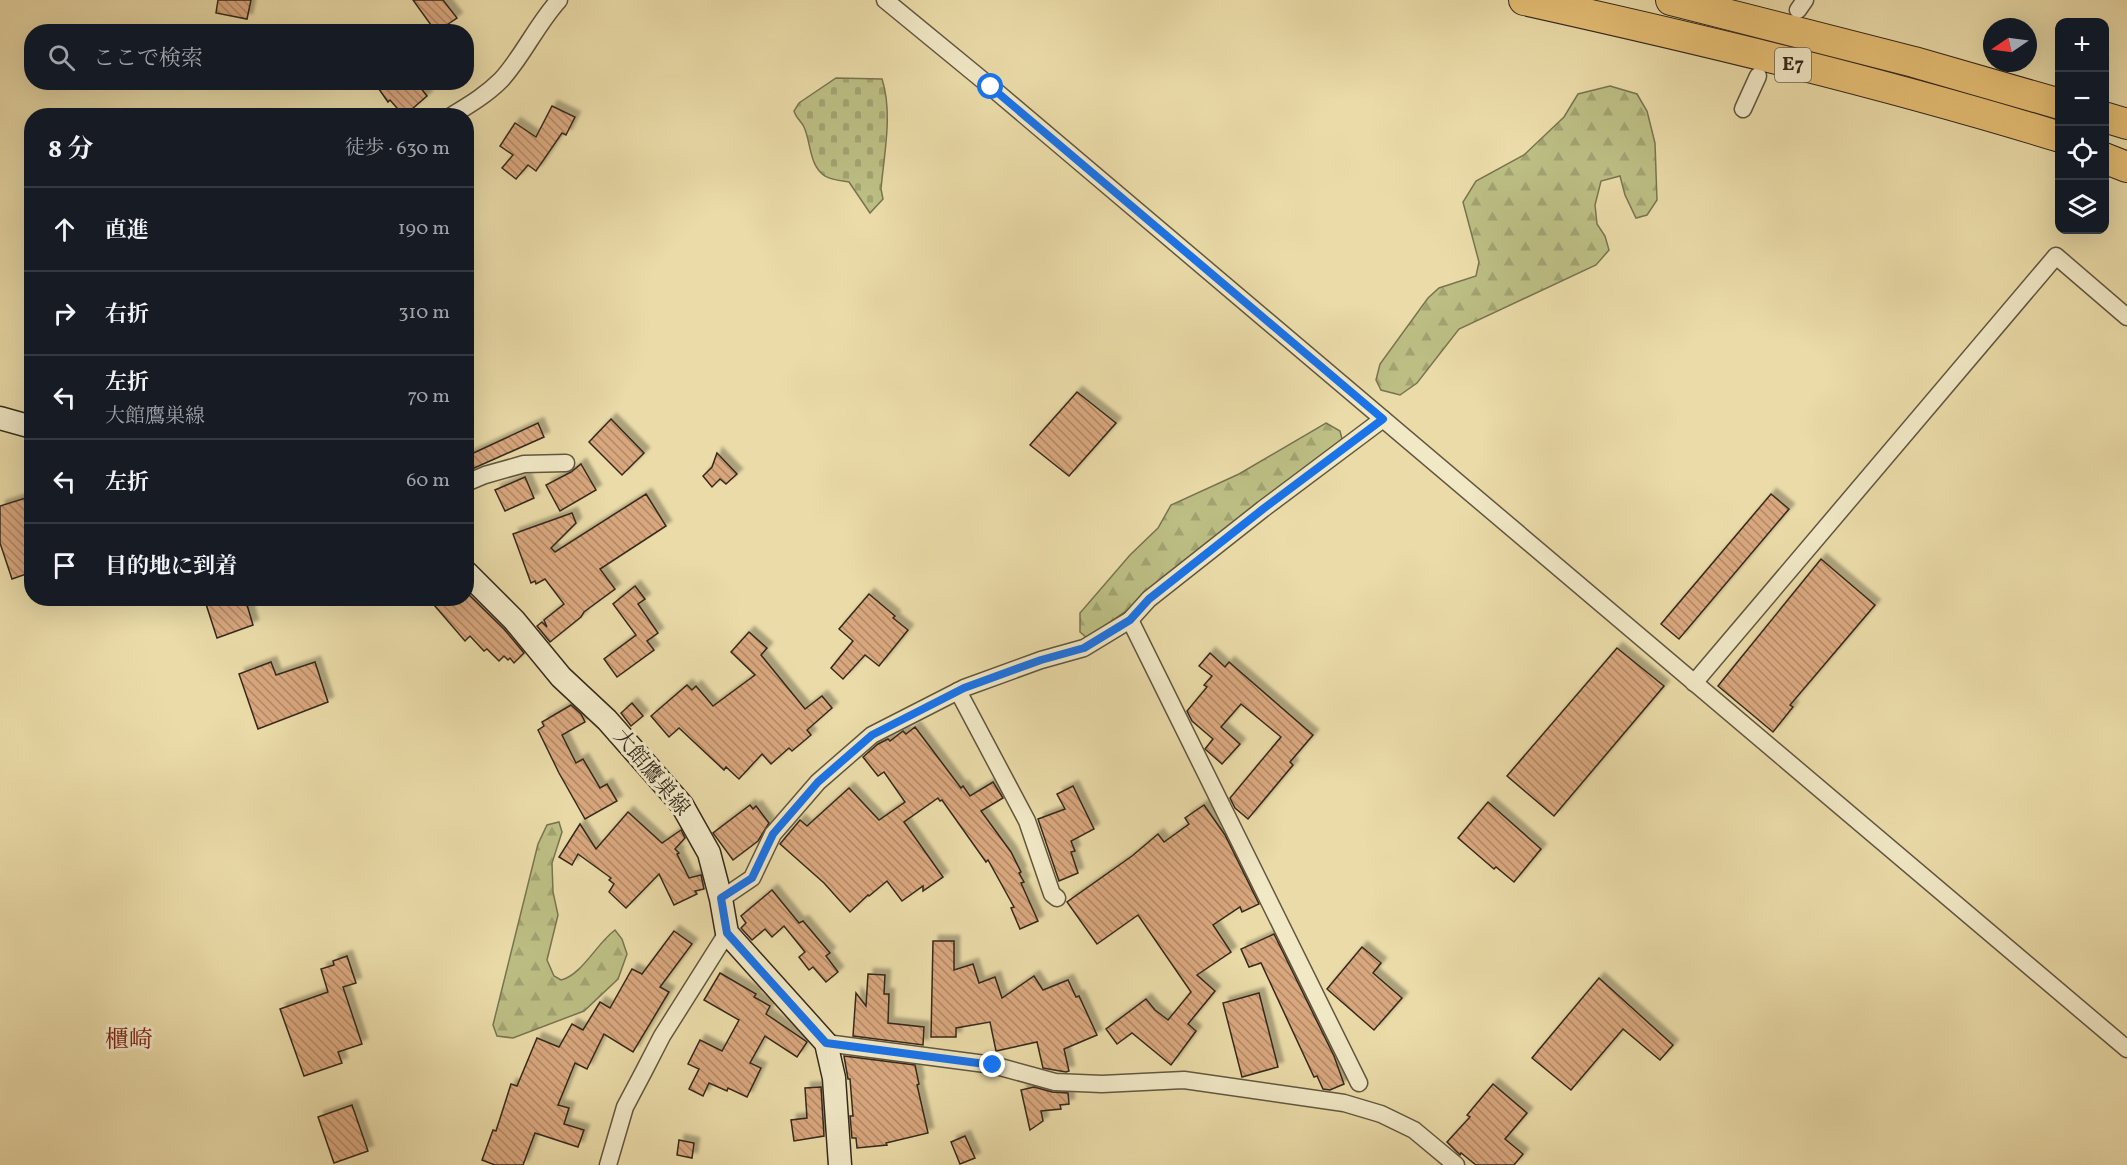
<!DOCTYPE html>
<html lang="ja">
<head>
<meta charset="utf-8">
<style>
  body { margin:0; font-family:Vollkorn,"Noto Serif JP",serif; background:#242831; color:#f1f3f6 }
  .controls { position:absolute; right:18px; top:18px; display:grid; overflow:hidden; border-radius:12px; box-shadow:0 6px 24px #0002 }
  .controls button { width:54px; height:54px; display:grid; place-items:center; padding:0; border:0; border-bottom:2px solid #363941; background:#171b24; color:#f1f3f6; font:30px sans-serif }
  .compass { position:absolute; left:1983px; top:18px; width:54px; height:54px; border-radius:50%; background:#171b24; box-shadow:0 6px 24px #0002; rotate:257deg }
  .stop { position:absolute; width:18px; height:18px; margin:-14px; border:4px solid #1a73e8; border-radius:50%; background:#fff }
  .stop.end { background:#1a73e8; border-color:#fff; box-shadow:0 2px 6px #0008 }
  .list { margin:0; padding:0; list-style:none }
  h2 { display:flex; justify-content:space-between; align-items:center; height:78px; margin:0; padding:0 24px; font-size:26px }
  h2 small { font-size:20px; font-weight:400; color:#9ea1a6 }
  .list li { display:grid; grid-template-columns:39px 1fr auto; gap:18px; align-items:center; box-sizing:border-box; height:84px; padding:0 24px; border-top:2px solid #363941 }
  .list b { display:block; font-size:22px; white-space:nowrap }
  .list p { margin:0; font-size:20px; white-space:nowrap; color:#9ea1a6 }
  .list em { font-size:20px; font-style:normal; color:#9ea1a6 }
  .icon { flex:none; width:33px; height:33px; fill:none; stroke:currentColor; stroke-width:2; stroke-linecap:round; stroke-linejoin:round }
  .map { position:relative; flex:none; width:2127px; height:1165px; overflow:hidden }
  .search { position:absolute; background:#171b24; box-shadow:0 6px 24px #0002; left:24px; top:24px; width:450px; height:66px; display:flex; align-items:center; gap:15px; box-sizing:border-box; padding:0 21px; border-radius:24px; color:#9ea1a6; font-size:22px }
  .panel { position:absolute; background:#171b24; box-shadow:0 6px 24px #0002; left:24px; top:108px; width:450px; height:498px; border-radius:24px }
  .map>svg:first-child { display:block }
  .forest { fill:url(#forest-firs); stroke:#787450; stroke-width:1.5 }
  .cemetery { fill:url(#cemetery-stones); stroke:#787450; stroke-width:1.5 }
  .building { fill:url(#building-back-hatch); stroke:#35291c; stroke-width:1.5; filter:url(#shadow) }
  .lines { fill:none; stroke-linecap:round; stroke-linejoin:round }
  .minor-casing { stroke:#62563f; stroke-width:19 }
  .secondary-casing { stroke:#35291c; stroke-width:25 }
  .motorway-casing { stroke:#35291c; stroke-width:32 }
  .minor { stroke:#f1e8c6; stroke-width:16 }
  .secondary { stroke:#f1e8c6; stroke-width:22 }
  .motorway { stroke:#e5be74; stroke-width:30 }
  .route { stroke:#1a73e8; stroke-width:8 }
  .labels { text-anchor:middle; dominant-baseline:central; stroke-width:6; stroke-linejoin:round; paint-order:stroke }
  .shield { fill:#f1e8c6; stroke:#6d624f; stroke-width:1.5 }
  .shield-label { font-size:20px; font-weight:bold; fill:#35291c }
  .street-label { font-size:21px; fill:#35291c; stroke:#f1e8c6 }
  .quarter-label { font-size:24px; fill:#7a1f14; stroke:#f1e8c6 }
</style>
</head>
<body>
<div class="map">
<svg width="2127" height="1165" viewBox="0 0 2127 1165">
  <defs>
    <pattern id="forest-firs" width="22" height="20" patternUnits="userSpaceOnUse" patternTransform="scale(1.5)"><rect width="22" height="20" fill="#bcbe84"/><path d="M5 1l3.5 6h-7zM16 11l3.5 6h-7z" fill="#a2a371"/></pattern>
    <pattern id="cemetery-stones" width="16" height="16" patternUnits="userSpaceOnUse" patternTransform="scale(1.5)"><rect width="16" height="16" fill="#bcbe84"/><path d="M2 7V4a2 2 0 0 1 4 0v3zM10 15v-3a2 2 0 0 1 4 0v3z" fill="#a2a371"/></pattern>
    <pattern id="building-back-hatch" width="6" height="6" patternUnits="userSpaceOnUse" patternTransform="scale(1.5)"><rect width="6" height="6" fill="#d9a77e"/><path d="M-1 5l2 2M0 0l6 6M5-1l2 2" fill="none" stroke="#b18866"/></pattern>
    <filter id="shadow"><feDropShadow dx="5.5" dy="-5.5" stdDeviation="1.5" flood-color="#0004"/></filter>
  </defs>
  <rect width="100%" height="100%" fill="#eadba8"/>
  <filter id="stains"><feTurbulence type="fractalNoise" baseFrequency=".00333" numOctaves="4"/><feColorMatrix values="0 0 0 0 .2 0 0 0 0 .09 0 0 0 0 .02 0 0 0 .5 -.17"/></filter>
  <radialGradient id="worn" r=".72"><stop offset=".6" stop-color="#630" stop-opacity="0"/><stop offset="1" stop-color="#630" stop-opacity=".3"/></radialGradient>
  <g class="forest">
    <path d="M1610,86L1637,94L1647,111L1655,143L1657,200L1647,215L1636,218L1625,195L1620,176L1601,181L1595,205L1597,224L1605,236L1609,250L1596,265L1459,329L1417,383L1400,395L1381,390L1376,380L1380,364L1428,298L1439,288L1476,276L1479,262L1463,202L1476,181L1524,155L1564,117L1578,94Z"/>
    <path d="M1326,423L1340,431L1342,439L1330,451L1136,604L1087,638L1080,632V613L1130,555L1158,528L1171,505L1239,474Z"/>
    <path d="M559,822L562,832L552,863L553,892L558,915L547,960L554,976L561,980C582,975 597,943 615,930L622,939L627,954L618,979L584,1011L513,1038L497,1036L493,1025L538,844L547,825Z"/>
  </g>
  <path class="cemetery" d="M836,78L882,79C893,113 884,154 881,189L883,199L870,213L849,182C842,181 831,180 825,176C809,166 811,142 804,127C801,121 796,118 794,111L799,103Z"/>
  <g class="building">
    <path d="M218,0H251L247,19L216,13Z"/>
    <path d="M413,0H443L457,18L436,32Z"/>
    <path d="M374,82H416L427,96L404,116L390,100L388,102Z"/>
    <path d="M552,106L575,117L566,135L562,133L536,171L528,165L516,179L502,168L513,155L500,146L515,123L536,137Z"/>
    <path d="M1077,392L1116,423L1069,476L1030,445Z"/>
    <path d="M611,419L644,453L622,475L589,442Z"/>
    <path d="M538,423L544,437L472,469L467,456Z"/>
    <path d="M717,453L737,474L726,484L720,479L712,487L703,476L712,467Z"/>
    <path d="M581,464L596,490L560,511L546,485L571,472Z"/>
    <path d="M525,477L534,498L505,511L495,490Z"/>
    <path d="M646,494L666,526L600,569L615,589L584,612L581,617L550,642L537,626L542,622L547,627L544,620L564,604L545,579L536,584L535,581L531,583L513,534L572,513L576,523L551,548L555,552Z"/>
    <path d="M1771,494L1789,509L1679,639L1661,624Z"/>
    <path d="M32,496V572L12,579L0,543V506Z"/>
    <path d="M1821,559L1875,605L1790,705L1793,707L1773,732L1718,686Z"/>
    <path d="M635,586L645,599L638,604L658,633L647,641L654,650L617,677L604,659L636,635L613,604Z"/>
    <path d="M466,592L504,629L524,653L514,663L510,658L508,660L504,656L499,661L487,649L484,651L470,636L465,641L428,598H466Z"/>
    <path d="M869,594L895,616L893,618L908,630L879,666L865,655L843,679L831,668L853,641L839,629Z"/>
    <path d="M204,598H245L253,625L217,638Z"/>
    <path d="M749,632L767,648L761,655L805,709L822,696L832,708L807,730L811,735L792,751L789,748L771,764L762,754L739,779L726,767L724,770L679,728L669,737L651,716L687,685L692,690L696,686L713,706L755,675L731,652Z"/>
    <path d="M1617,648L1664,686L1554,816L1507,776Z"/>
    <path d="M1210,653L1225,667L1229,662L1313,735L1290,762L1293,765L1248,819L1235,808L1230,798L1281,737L1241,704L1221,727L1240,744L1222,764L1205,749L1213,739L1192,721L1187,711L1207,687L1204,685L1212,676L1199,666Z"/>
    <path d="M271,662L276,675L315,662L328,702L258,729L239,674Z"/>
    <path d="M632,703L643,716L631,726L621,713Z"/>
    <path d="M571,705L581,714L585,722L562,735L576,763L583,759L600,788L607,784L617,801L585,819L559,773L538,730L544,726L542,722Z"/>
    <path d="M915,727L961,788L963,786L970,796L993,782L1003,798L981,811L1011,852L1021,872L1019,873L1024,882L1021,883L1038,921L1020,929L1011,908L1014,907L988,860L986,862L942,800L940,801L938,798L904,822L943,877L923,891V886L902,901L887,881L869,896L868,895L850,912L824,883L780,844L800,820L807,826L849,788L879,820L905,802L884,772L878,776L863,757L878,744L888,739L890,741L903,731L906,734Z"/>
    <path d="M1073,786L1094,829L1071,841L1075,851L1071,852L1078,873L1059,881L1038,819L1065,809L1057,794Z"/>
    <path d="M1488,802L1541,849L1514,882L1496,867L1494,869L1458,838Z"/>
    <path d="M750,805L753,809L756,806L769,823L758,841L733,860L713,833Z"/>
    <path d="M1204,805L1225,835L1259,904L1242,912L1240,907L1213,925L1231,952L1197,975L1215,991L1188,1024L1196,1031L1171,1065L1132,1033L1117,1044L1106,1029L1146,999L1155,1010L1168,1020L1191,992L1138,915L1097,944L1067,902L1132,856L1158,834L1164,842L1189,824L1185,818Z"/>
    <path d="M628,812L662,843L681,830L685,838L675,849L679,853L677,854L689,878L701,875L704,889L695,891L697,894L674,905L659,874L626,908L609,892L614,884L609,880L611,878L578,854L572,865L559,857L580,824L596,849Z"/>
    <path d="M772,890L799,923L803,921L830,953L826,956L838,972L826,982L813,967L809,970L799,957L805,952L784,926L772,937L765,929L752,940L741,928L746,923L741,916Z"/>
    <path d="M674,931L692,944L660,987L669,992L633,1052L604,1034L587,1069L575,1063L558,1105L569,1108L564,1124L584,1130L578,1147L535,1133L523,1165H495L482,1160L493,1130L496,1131L511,1084L517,1086L537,1038L559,1047L572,1024L583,1030L600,1002L610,1008L632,969L642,974Z"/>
    <path d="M1274,934L1334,1056L1344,1084L1330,1090L1323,1089L1317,1076L1314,1077L1261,963L1249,967L1241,949Z"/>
    <path d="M933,941H954V970L973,964L979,983L995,977L1002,998L1034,976L1043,990L1068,980L1076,997L1079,996L1097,1035L1064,1049L1069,1071L1066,1072L1043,1068L1037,1042L996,1051L990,1022L956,1028V1037H931Z"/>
    <path d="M1362,947L1381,963L1373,973L1402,998L1374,1030L1327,989Z"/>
    <path d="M347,956L356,983L343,987L362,1044L338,1052L342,1063L304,1076L280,1009L328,992L321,969L334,965L333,961Z"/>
    <path d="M720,973L756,994L754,997L770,1006L766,1014L807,1042L797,1057L765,1036L750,1063L761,1068L747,1097L728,1088L727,1091L709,1083L703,1096L689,1089L699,1069L688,1064L700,1040L722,1051L739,1020L704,1000Z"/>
    <path d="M868,974L885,975L884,994H889L888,1023L924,1027L923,1045L853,1036L856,993L866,1006Z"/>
    <path d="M1599,978L1673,1045L1660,1060L1623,1029L1571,1090L1532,1058Z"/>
    <path d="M1259,993L1278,1067L1242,1077L1223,1003Z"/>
    <path d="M844,1056L915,1065L919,1084L917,1085L928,1133L886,1143L887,1145L857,1148L856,1138H852L850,1116H853L850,1079H848Z"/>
    <path d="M1493,1084L1527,1113L1505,1139L1523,1154L1514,1165H1476L1461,1153L1460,1155L1447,1142L1470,1117L1467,1115Z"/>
    <path d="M821,1087L824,1136L794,1141L791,1120L807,1118L805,1088Z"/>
    <path d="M1034,1087L1052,1092L1068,1093L1069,1104L1060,1105L1061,1109L1041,1111L1043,1121L1030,1130L1021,1090Z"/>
    <path d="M352,1105L368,1151L334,1163L318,1117Z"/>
    <path d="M965,1136L975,1158L960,1164L951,1142Z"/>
    <path d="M679,1140L694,1143L692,1158L677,1155Z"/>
  </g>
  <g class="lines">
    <g class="minor-casing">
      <g id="minor">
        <path d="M885,0L991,87L2127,1049"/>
        <path d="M1798,10L1805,0"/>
        <path d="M1743,109L1758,76"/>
        <path d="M451,116C469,105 486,95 501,80C523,56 537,24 559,0"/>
        <path d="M466,483L485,475L524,464L566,463"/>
        <path d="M1130,620L1359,1083"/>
        <path d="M1694,683L2056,256L2127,317"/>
        <path d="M958,691L1027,821L1052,894L1057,898"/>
        <path d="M721,899L752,878L773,834L818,782L872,735L964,688L1041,660L1084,648L1130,620L1149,599L1263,509L1383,419"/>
        <path d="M826,1043L993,1065L1055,1082L1102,1084L1184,1080L1344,1103L1381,1114L1414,1130L1456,1165"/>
        <path d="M608,1165L625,1107L644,1071L662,1036L727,933"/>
      </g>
    </g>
    <g class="secondary-casing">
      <g id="secondary">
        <path d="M0,418L32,427"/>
        <path d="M466,572L514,620L561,677L607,720L682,805L709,853L721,899L727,933L826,1043L834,1078L840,1165"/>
      </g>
    </g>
    <g class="motorway-casing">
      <g id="motorway">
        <path d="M1524,0C1704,40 1884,83 2060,137"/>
        <path d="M1671,0L1914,62L2060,104"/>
        <path d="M2104,117L2127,124"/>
        <path d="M2104,158L2127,167"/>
      </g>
    </g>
    <use href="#minor" class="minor"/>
    <use href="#secondary" class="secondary"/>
    <use href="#motorway" class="motorway"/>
  </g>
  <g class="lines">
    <path class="route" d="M991,87L1383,419L1263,509L1149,599L1130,620L1084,648L1041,660L964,688L872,735L818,782L773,834L752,878L721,898L727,933L826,1043L993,1065"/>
  </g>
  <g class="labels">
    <rect class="shield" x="1775" y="48" width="36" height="34" rx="4.5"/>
    <g class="shield-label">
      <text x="1793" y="65">E7</text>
    </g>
    <g class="street-label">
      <text transform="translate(651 773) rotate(50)">大館鷹巣線</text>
    </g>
    <g class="quarter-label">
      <text x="129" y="1041">櫃崎</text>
    </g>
  </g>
  <rect width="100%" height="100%" filter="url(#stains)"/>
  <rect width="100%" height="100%" fill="url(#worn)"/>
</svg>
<div class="controls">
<button>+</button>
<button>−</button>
<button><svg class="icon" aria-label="locate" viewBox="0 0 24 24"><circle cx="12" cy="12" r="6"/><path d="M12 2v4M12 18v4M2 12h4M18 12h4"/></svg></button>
<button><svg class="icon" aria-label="layers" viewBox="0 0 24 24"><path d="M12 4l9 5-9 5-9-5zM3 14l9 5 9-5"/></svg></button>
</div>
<svg class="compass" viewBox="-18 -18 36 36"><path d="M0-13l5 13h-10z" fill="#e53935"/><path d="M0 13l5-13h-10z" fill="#9ea1a6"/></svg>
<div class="stop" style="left:991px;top:87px"></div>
<div class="stop end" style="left:993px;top:1065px"></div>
<div class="search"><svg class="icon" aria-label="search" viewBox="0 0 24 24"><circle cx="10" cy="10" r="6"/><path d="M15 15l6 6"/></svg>ここで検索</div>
<section class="panel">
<h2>8 分<small>徒歩 · 630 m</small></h2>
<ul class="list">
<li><svg class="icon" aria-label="ahead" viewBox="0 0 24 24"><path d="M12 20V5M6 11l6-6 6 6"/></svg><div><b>直進</b></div><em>190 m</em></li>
<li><svg class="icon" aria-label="right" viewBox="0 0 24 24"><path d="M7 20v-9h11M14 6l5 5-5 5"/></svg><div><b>右折</b></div><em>310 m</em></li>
<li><svg class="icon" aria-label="left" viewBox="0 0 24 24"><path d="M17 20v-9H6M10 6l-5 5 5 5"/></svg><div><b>左折</b><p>大館鷹巣線</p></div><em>70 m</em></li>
<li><svg class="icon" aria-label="left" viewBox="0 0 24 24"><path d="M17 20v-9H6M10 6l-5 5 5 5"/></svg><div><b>左折</b></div><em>60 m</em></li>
<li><svg class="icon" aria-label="arrive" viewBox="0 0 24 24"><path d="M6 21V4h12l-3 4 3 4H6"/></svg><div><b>目的地に到着</b></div></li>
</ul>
</section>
</div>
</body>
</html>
